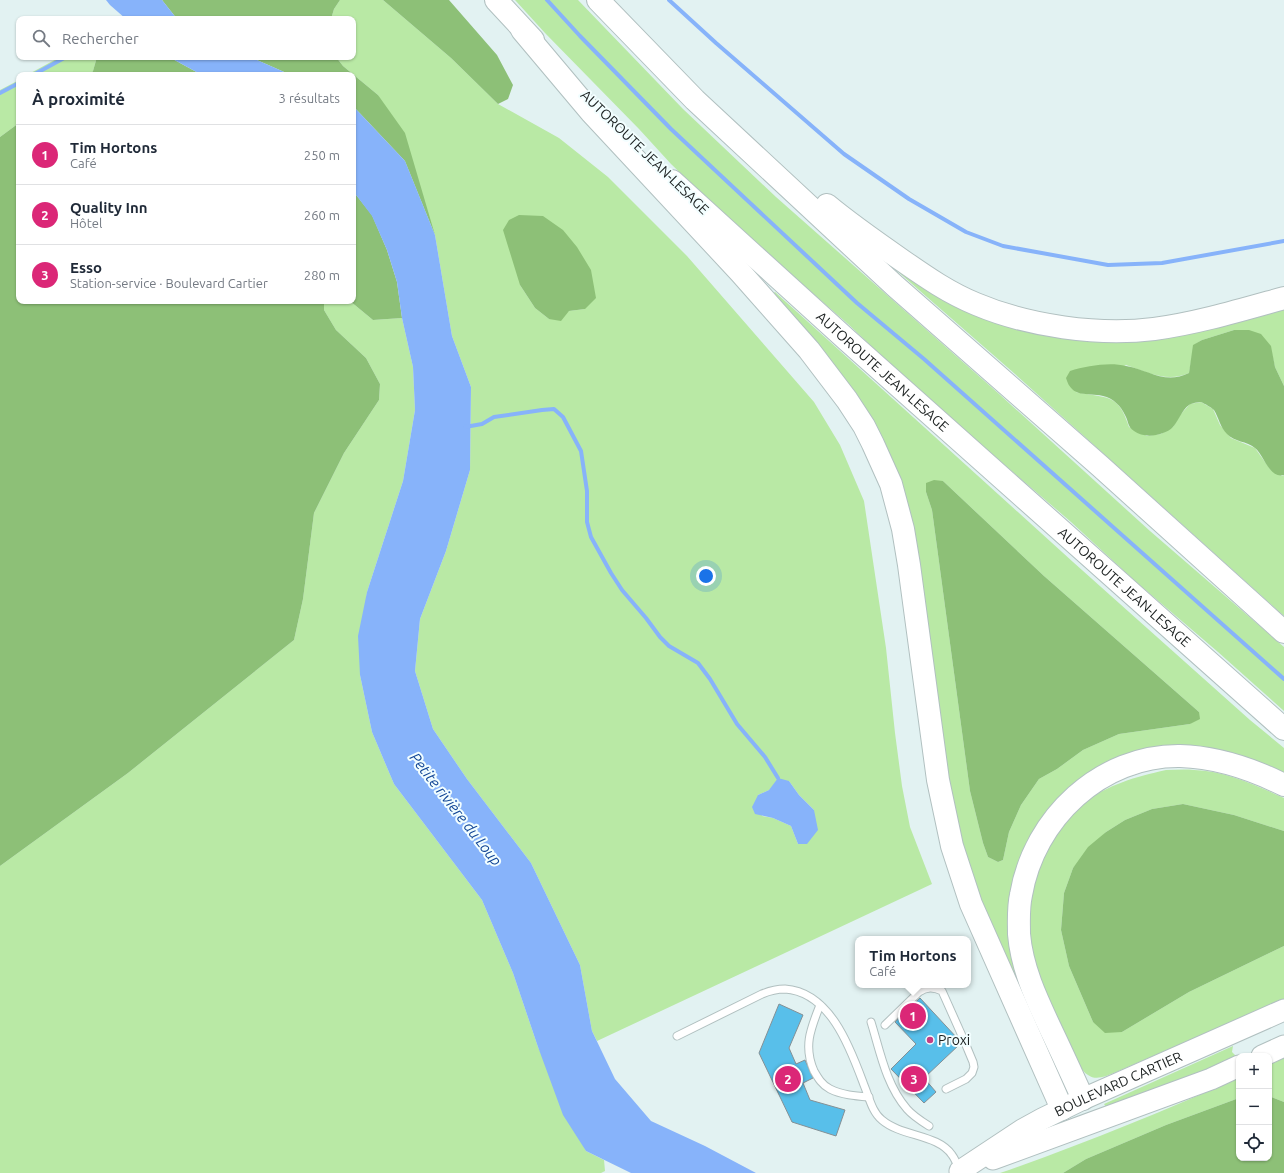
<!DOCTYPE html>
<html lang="fr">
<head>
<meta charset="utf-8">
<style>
  body { margin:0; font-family:Ubuntu,sans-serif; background:#f6f6f7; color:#1f2937 }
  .controls { position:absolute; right:12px; bottom:12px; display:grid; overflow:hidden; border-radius:8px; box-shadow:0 1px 3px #0004 }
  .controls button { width:36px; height:36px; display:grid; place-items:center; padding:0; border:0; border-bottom:1px solid #e0e1e3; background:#fff; color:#1f2937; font:20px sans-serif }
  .you { position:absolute; left:706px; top:576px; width:14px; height:14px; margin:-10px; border:3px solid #fff; border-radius:50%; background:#1a73e8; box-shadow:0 0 0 6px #1a73e833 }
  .badge { display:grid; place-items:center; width:26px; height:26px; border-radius:50%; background:#db2777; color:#fff; font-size:13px; font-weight:700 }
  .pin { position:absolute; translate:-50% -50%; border:2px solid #fff; box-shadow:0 1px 4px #0006 }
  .popup { position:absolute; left:855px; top:936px; width:116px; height:52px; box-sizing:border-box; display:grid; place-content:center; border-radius:8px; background:#fff; filter:drop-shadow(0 1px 3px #0005); font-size:13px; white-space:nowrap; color:#747a83 }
  .popup b { font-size:15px; color:#1f2937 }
  .popup::after { content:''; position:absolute; left:50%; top:100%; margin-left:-8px; border:8px solid transparent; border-top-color:#fff }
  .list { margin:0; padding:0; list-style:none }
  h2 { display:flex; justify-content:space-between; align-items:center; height:52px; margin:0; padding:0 16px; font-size:17px }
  h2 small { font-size:13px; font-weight:400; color:#747a83 }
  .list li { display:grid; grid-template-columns:26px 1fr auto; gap:12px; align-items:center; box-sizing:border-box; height:60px; padding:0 16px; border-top:1px solid #e0e1e3 }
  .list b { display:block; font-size:15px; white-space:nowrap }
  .list p { margin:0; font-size:13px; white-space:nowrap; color:#747a83 }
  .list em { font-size:13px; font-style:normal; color:#747a83 }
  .icon { flex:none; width:22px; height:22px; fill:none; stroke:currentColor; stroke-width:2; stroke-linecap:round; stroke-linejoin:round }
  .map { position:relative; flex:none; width:1284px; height:1173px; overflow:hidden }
  .search { position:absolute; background:#fff; box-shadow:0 1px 3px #0004; left:16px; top:16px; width:340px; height:44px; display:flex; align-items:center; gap:10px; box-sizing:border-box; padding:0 14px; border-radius:8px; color:#747a83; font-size:15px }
  .panel { position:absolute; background:#fff; box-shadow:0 1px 3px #0004; left:16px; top:72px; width:340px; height:232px; border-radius:8px }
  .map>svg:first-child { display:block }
  .green { fill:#b9e9a5; fill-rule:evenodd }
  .forest { fill:#8dc077 }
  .water { fill:#87b3fa }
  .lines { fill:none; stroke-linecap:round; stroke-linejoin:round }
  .stream { stroke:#87b3fa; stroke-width:4 }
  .building { fill:#58bfea; stroke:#849095 }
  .service-casing { stroke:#b1c0c0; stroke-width:9 }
  .primary-casing { stroke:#b1c0c0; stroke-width:23 }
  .motorway-casing { stroke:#b1c0c0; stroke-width:24 }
  .service { stroke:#fff; stroke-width:7 }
  .primary { stroke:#fff; stroke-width:21 }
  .motorway { stroke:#fff; stroke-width:22 }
  .poi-dot { fill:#c33f84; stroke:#f2feff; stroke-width:1.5 }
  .labels { text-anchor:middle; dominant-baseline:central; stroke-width:4; stroke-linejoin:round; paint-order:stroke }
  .street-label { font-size:14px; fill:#1a1f1f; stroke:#f2feff }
  .poi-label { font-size:14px; fill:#1a1f1f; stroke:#f2feff; text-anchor:start }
  .water-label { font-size:15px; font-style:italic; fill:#114596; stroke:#f2feff }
</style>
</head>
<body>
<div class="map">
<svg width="1284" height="1173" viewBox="0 0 1284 1173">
  <rect width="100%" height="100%" fill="#e2f2f2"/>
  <g class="green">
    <path d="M340,0H383L451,58L498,104L559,138L608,177L687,256L814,402L840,445L864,501L886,648L895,733L902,786L910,827L932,884L597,1041L592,1031L580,965L531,863L467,779L433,729L415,671L420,619L446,551L470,470L471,387L452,336L435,235L378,95L343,66L336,57H353V19H331L334,9ZM520,285L585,309L569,311L549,319L535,308ZM789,781L799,795L814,810L798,844L791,826L773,818L762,816L758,795Z"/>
    <path d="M515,0H578L683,109L776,197L998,393L1150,531L1284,647V711L1218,652L1135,581L1071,522L985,448L890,364L848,324L734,225L671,164L639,129L545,33Z"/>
    <path d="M60,57H97L93,71L90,75H27Z"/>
    <path d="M19,80V123L0,137V90Z"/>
    <path d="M900,266L1050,336L1284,307V386L1275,367L1270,346L1234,330L1202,340L1194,345L1189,373C1167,383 1147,372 1126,365L1076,392C1107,399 1118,392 1129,427L1147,436L1161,434L1173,427L1180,415L1190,404L1201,402L1213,409L1220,425L1231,438L1255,448L1270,469L1282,476L1284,475V616L1015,374L896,270Z"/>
    <path d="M775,292L1073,562L1250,720L1284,748V774L1224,753L1100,770L1015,886L1063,1077L1059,1078L973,888L949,793L909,513L771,295ZM943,481L1044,576L1199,712L1190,724L1119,734L1083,750L1057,769L1039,779L1021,805L1009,832L1003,860L998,862L988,857L983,843L970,791L932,510L926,492Z"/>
    <path d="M324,301H350L373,320L402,318L413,367L415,410L403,481L367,592L360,675L372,732L394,784L482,900L513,973L538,1047L586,1151L604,1160L605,1171L601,1173H0V866L128,773L294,640L303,599L314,513L344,453L379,400L380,384L366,358L336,330L324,310Z"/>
    <path d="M1166,770C1175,770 1184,769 1194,770C1226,771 1255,785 1284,798V831L1234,815L1183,804L1152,809L1125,820L1106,832L1073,868L1064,893L1061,930L1069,966L1093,1022L1122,1032L1189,992L1284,946V999L1114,1073C1106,1076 1096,1081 1088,1075C1074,1066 1061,1028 1054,1012C1045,991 1035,969 1031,946C1025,900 1040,849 1072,815C1075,811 1078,807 1082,804C1109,784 1135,777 1166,770Z"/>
    <path d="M1233,1046L1232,1052L1235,1055H1238L1176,1083L1106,1107L1104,1104Z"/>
    <path d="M1284,1057V1102L1269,1096V1064Z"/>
    <path d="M1239,1078V1098L1166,1125L1086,1159L1063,1173H1000C1081,1145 1161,1112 1239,1078Z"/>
  </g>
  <g class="forest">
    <path d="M162,0H340L334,9L331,19H177Z"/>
    <path d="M383,0H449L497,55L513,85L508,99L498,104L451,58Z"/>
    <path d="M97,57H169L202,75H90L93,71Z"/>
    <path d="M250,57H336L343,66L378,95L405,133L435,235L405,161L353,106V75H291Z"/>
    <path d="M19,123V301H324V310L336,330L366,358L380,384L379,400L344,453L314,513L303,599L294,640L128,773L0,866V137Z"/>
    <path d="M353,191L372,215L387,250L397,282L402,318L373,320L350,301H353Z"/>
    <path d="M519,215L543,216L563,230L577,247L591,270L596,298L585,309L569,311L561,321L549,319L535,308L520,285L503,230L509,220Z"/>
    <path d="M1234,330H1249L1261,334L1271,346L1275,367L1284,386V475C1269,479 1264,455 1255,448C1247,441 1234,442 1227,434C1220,427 1219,418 1214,410C1211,407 1205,404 1201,402C1198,402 1192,403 1189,405C1182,410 1179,420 1173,427C1164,436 1144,439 1134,431C1127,426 1129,422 1125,415C1121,406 1113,398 1103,396C1087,392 1072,399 1066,378L1070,371C1087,366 1109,362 1126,366C1149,370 1165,385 1189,373L1193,345L1202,340Z"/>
    <path d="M934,480L943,481L1044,576L1199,712L1200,719L1190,724L1119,734L1083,750L1057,769L1039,779L1021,805L1009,832L1003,860L998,862L988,857L983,843L970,791L932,510L926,492V483Z"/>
    <path d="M1183,804L1234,815L1284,831V946L1189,992L1122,1032L1105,1033L1093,1022L1069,966L1061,930L1064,893L1073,868L1088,847L1106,832L1125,820L1152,809Z"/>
    <path d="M1269,1096L1284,1102V1173H1063L1086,1159L1166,1125L1239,1098V1158H1269Z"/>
  </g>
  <g class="water">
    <path d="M106,0H162L177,19H126L110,5Z"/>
    <path d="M169,57H250L291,75H202Z"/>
    <path d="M353,106L405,161L435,235L452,336L471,387L470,470L446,551L420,619L415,671L433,729L467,779L531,863L580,965L592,1031L615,1079L651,1121L705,1146L756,1173H631L586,1151L563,1115L538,1047L513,973L482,900L394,784L372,732L360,675L358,636L367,592L403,481L415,410L413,367L402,318L397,282L387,250L372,216L353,191Z"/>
    <path d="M778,778L789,781L799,795L814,810L818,830L807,844H798L791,826L773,818L755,814L752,807L758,795L769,790Z"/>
  </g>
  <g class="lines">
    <g class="stream">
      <path d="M547,0L580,36L671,129L857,303L924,359L1284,679"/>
      <path d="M669,0L716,43L844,154L909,199L966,232L1003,246L1108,265L1162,263L1284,241"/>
      <path d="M33,75L66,57"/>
      <path d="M0,93L19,83"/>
      <path d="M465,427L482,424L494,417L542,410L554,409L563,417L581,451L587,491V522L591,537L611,573L622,590L646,618L660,637L669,646L698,663L710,679L737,724L765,757L778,778"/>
    </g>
  </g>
  <g class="building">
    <path d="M920,998L958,1039L960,1044L924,1078L936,1092L924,1103L891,1069L916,1044L895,1022Z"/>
    <path d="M779,1004L803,1015L789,1048L796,1064L805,1060L813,1078L803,1083L810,1100L845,1110L836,1136L792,1122L759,1053Z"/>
  </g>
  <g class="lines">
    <g class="service-casing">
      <g id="service">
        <path d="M820,1005C811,1028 803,1046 814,1071C818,1078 822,1085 830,1089C842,1095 856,1096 869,1097"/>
        <path d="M871,1022C880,1051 886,1085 907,1109C913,1116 921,1121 929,1126"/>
        <path d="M885,1025L919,992C927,987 933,987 942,991L963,1038L973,1062L974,1067L972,1073L966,1079L946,1089"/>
        <path d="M677,1036L762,994C769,991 777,989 785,989C831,992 851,1050 864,1085C869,1097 872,1112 882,1120C902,1137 938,1134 952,1155C955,1159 957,1164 959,1169"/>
      </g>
    </g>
    <g class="primary-casing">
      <g id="primary">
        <path d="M1262,1056L1284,1046"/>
        <path d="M993,1159L1211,1079L1239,1066"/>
        <path id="s1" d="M960,1171L1022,1130L1042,1119L1083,1099L1284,1010"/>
      </g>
    </g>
    <g class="motorway-casing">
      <g id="motorway">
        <path d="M496,0L533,40"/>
        <path d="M598,0L695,100L895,286L1100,466L1284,632"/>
        <path d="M522,30L591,112L740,272L809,350L847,400L864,426L873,444L891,484L903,529L909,565L938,780L952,846L971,904L1062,1109"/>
        <path id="s2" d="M672,181L847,340L1284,729"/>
        <path d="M827,205C851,225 877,243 903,261C926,277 949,293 976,304C1028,326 1098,336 1154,329C1198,323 1241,310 1284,298"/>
        <path d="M1083,1099C1073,1077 1063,1055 1053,1034C1038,1002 1022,970 1019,934C1019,921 1018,908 1021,895C1034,818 1101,755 1180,756C1216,757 1252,769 1284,785"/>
      </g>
    </g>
    <use href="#service" class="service"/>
    <use href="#primary" class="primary"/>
    <use href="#motorway" class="motorway"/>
  </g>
  <circle class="poi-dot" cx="930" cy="1040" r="4"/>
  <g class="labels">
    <g class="street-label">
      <text transform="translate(645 152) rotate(44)">AUTOROUTE JEAN-LESAGE</text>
      <text stroke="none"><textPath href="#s2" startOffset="284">AUTOROUTE JEAN-LESAGE</textPath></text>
      <text stroke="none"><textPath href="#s2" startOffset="608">AUTOROUTE JEAN-LESAGE</textPath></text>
      <text stroke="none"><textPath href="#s1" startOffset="181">BOULEVARD CARTIER</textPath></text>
    </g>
    <g class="poi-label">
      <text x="938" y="1040">Proxi</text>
    </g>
    <g class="water-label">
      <text transform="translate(456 809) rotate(52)">Petite rivière du Loup</text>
    </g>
  </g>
</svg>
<div class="controls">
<button>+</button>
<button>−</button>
<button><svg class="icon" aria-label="locate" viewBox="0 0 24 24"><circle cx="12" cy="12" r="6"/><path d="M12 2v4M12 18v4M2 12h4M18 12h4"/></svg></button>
</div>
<div class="you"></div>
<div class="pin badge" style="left:913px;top:1016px">1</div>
<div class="popup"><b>Tim Hortons</b>Café</div>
<div class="pin badge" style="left:788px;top:1079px">2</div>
<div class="pin badge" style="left:914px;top:1079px">3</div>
<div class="search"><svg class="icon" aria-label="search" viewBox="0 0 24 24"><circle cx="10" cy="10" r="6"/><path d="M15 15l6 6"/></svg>Rechercher</div>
<section class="panel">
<h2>À proximité<small>3 résultats</small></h2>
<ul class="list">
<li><span class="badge">1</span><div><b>Tim Hortons</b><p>Café</p></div><em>250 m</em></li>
<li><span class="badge">2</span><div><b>Quality Inn</b><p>Hôtel</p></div><em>260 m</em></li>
<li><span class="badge">3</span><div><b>Esso</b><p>Station-service · Boulevard Cartier</p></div><em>280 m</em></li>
</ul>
</section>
</div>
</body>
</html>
